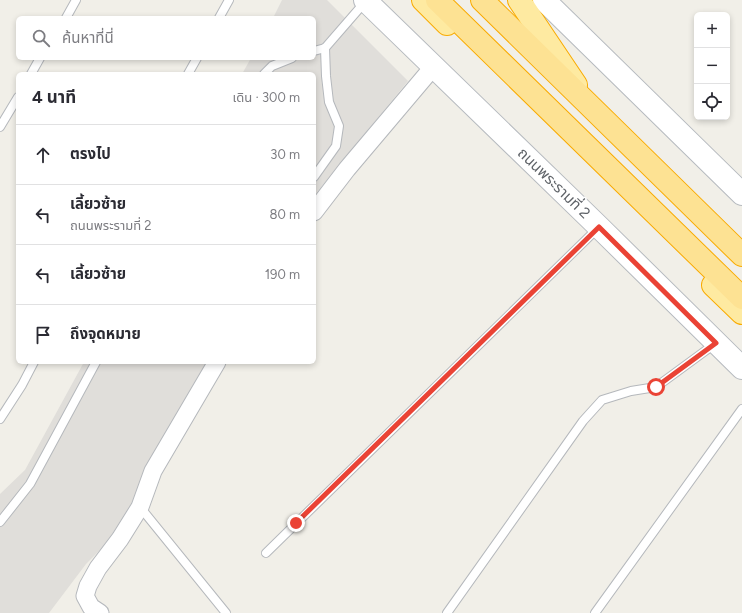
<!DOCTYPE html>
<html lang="th">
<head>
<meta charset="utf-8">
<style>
  body { margin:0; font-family:Figtree,"Noto Sans Thai",sans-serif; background:#f2f2f3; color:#2b2b33 }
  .controls { position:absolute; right:12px; top:12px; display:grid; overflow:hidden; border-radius:6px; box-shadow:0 2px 6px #0003 }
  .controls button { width:36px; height:36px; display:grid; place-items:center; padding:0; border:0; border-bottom:1px solid #e1e1e2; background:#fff; color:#2b2b33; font:20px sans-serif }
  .stop { position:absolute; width:12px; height:12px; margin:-9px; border:3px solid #ea4335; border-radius:50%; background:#fff }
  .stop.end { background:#ea4335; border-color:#fff; box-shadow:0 1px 4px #0008 }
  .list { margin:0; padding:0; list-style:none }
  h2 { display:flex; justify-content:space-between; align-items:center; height:52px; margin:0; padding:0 16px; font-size:17px }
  h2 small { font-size:13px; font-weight:400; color:#7c7c81 }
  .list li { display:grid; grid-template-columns:26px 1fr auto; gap:12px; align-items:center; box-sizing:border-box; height:60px; padding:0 16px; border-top:1px solid #e1e1e2 }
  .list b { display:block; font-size:15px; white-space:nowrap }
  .list p { margin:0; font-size:13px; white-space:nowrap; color:#7c7c81 }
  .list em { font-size:13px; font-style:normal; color:#7c7c81 }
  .icon { flex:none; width:22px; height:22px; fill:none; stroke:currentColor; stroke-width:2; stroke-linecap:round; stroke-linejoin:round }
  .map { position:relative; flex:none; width:742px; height:613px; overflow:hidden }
  .search { position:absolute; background:#fff; box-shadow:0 2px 6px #0003; left:16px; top:16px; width:300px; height:44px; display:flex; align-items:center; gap:10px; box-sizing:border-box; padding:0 14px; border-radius:6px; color:#7c7c81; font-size:15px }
  .panel { position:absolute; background:#fff; box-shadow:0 2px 6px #0003; left:16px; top:72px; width:300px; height:292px; border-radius:6px }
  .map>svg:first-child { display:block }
  .industrial { fill:#e0deda }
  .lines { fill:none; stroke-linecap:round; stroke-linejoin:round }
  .service-casing { stroke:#b5b8bc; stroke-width:10 }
  .minor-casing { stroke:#b5b8bc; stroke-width:19 }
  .secondary-casing { stroke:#b6babf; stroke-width:24 }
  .trunk-casing { stroke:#f9ab00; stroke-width:24 }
  .motorway-casing { stroke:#f9ab00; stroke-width:24 }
  .service { stroke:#fff; stroke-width:8 }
  .minor { stroke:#fff; stroke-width:17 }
  .secondary { stroke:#fff; stroke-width:22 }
  .trunk { stroke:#feeaa1; stroke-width:22 }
  .motorway { stroke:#fde293; stroke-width:22 }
  .route { stroke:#ea4335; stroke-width:5 }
  .labels { text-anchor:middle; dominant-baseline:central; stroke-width:3; stroke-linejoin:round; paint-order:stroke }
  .street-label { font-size:15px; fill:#5f6368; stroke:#fff }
</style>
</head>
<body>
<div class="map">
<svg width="742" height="613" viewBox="0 0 742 613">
  <rect width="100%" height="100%" fill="#f1efe8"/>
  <g class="industrial">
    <path d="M282,0H327L408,81L314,196V74H242L251,58H314V18H273Z"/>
    <path d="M84,362H210L145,505L86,564L49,613H0V494L25,470Z"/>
  </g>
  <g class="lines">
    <g class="service-casing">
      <g id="service">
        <path d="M66,18L76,0"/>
        <path d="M219,18L229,0"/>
        <path d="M314,51L325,48L365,2"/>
        <path d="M31,74L40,58"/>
        <path d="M188,74L197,58"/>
        <path d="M264,74L272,66L292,58"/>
        <path d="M0,127L18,97"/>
        <path d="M314,177L336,146L339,126L329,102L326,76L325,48"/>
        <path d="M0,419L22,385L34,362"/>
        <path d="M140,507L226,613"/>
        <path d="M0,522L30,484L96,362"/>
        <path d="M266,553L598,228"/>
        <path d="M447,613L583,421L602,400L631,391L656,387L716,343"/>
        <path d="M595,613L742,409"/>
      </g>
    </g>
    <g class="minor-casing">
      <g id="minor">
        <path d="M314,212L347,169L434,66"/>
        <path d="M100,613L91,607L85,596L88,586L98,568L120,539L140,507L153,471L217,362"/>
      </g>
    </g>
    <g class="secondary-casing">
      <g id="secondary">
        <path d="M365,0L599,227L742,368"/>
        <path d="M544,0L742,194"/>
      </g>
    </g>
    <g class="trunk-casing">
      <g id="trunk">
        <path d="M423,0L447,24"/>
        <path d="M519,0L576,85"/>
        <path d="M713,285L742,313"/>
      </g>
    </g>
    <g class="motorway-casing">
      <g id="motorway">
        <path d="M437,0L742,298"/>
        <path d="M482,0L742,255"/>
      </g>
    </g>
    <use href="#service" class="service"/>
    <use href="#minor" class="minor"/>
    <use href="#secondary" class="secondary"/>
    <use href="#trunk" class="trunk"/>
    <use href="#motorway" class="motorway"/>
  </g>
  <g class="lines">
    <path class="route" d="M296,523L599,227L716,343L656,387"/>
  </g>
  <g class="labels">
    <g class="street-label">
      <text transform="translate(554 183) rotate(44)">ถนนพระรามที่ 2</text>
    </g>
  </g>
</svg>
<div class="controls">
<button>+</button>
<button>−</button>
<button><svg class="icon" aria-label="locate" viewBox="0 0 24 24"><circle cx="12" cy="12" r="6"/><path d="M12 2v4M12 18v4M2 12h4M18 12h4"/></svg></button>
</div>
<div class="stop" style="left:656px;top:387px"></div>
<div class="stop end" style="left:296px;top:523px"></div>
<div class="search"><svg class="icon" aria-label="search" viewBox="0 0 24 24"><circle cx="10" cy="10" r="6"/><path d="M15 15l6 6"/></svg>ค้นหาที่นี่</div>
<section class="panel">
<h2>4 นาที<small>เดิน · 300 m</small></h2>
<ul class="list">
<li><svg class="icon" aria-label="ahead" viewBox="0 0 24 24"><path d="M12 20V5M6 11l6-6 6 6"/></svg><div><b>ตรงไป</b></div><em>30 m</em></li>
<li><svg class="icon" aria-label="left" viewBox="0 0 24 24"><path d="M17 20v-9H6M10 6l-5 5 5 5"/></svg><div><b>เลี้ยวซ้าย</b><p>ถนนพระรามที่ 2</p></div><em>80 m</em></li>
<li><svg class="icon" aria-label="left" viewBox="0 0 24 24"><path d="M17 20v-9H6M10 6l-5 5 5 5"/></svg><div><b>เลี้ยวซ้าย</b></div><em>190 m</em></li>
<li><svg class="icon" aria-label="arrive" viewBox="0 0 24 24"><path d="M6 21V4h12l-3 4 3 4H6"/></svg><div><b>ถึงจุดหมาย</b></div></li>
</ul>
</section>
</div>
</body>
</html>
